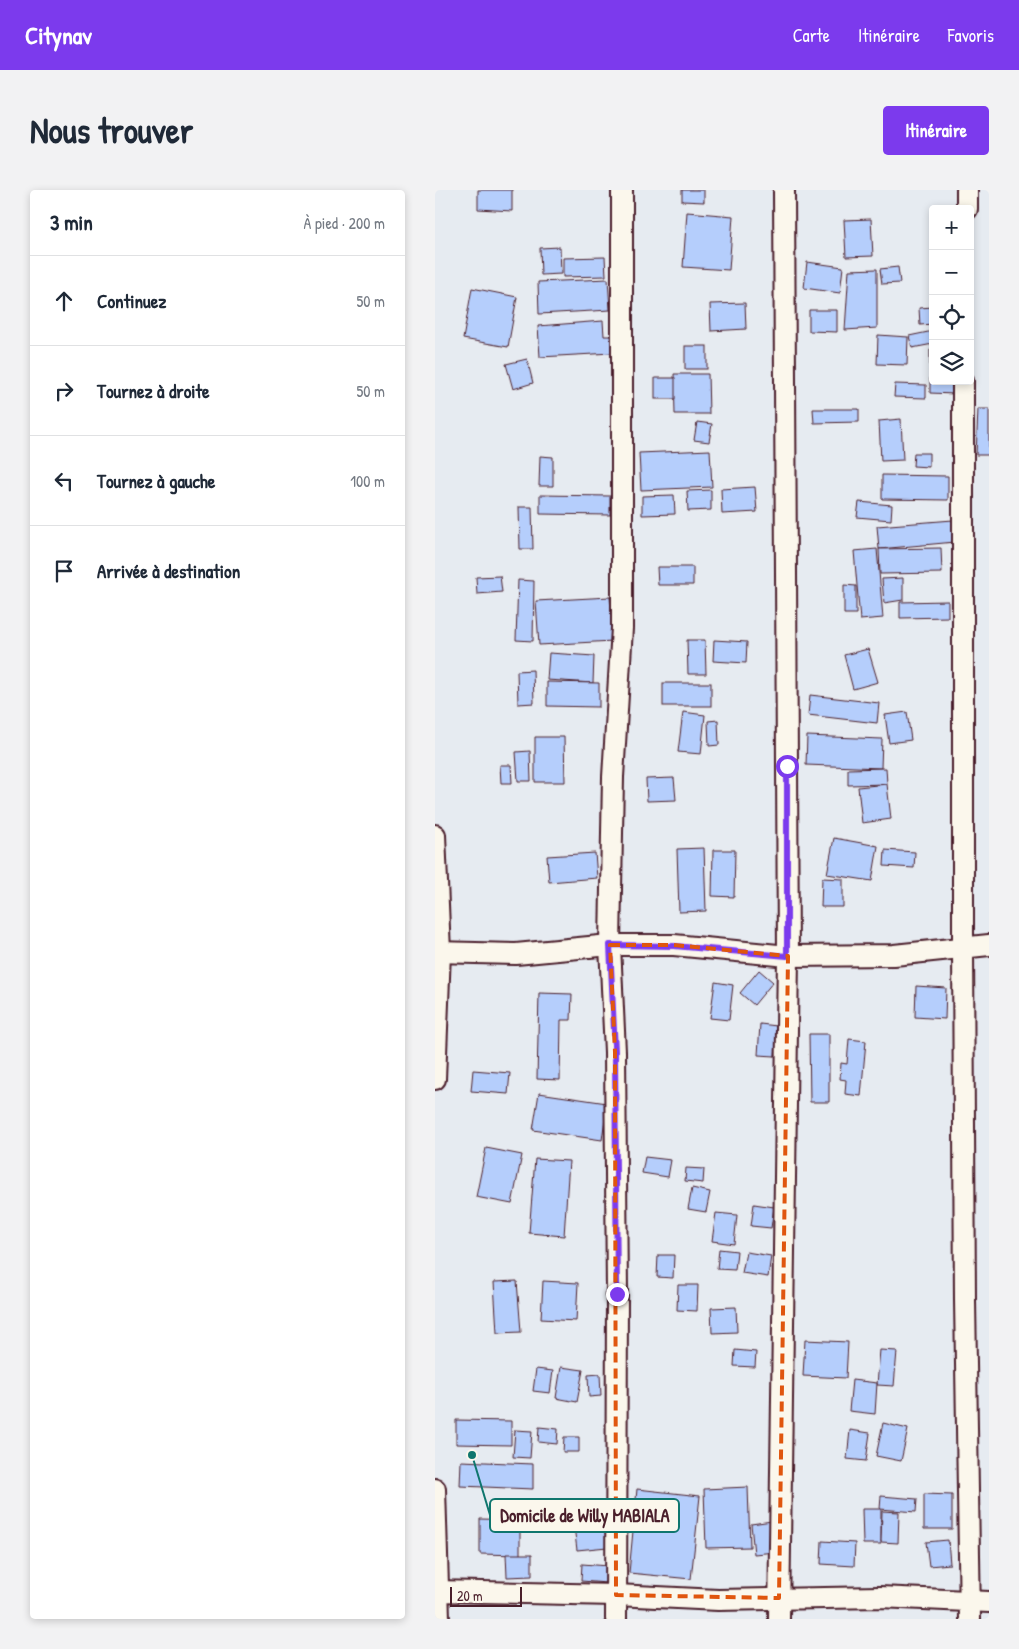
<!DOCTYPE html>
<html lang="fr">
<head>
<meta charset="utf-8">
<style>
  body { margin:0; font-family:"Patrick Hand",sans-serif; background:#f2f2f3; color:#1f2937 }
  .controls { position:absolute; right:15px; top:15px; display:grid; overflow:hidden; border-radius:5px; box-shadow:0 2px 8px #0003 }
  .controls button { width:45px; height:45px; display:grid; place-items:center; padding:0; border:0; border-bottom:1px solid #e0e1e3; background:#fff; color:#1f2937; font:25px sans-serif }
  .scale { position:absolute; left:15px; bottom:12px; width:72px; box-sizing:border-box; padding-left:5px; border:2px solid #4a1f2b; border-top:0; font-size:14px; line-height:18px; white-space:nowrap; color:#4a1f2b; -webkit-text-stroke:4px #fbf7ec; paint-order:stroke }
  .stop { position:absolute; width:15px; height:15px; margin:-11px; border:4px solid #7c3aed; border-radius:50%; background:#fff }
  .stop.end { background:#7c3aed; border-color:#fff; box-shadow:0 1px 5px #0008 }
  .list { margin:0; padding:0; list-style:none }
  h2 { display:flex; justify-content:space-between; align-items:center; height:65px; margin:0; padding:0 20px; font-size:21px }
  h2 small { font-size:16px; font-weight:400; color:#747a83 }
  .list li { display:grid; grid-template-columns:32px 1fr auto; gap:15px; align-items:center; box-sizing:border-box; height:90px; padding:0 20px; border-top:1px solid #e0e1e3 }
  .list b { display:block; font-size:19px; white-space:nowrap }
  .list em { font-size:16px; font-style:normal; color:#747a83 }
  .icon { flex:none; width:28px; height:28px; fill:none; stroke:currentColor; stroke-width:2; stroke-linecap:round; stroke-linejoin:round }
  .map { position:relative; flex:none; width:554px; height:1429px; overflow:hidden; border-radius:5px }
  header { display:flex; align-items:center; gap:30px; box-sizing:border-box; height:70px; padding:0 25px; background:#7c3aed; color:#fff }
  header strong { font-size:24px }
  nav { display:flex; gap:28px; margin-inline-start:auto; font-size:18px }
  .intro { display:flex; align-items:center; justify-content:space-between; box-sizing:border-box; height:120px; padding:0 30px }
  h1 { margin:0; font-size:35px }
  .button { padding:12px 22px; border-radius:5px; background:#7c3aed; color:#fff; font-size:18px; font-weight:700 }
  main { display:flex; gap:30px; padding:0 30px }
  aside { flex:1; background:#fff; border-radius:5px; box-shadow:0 2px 8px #0003 }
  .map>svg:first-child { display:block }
  .building { fill:#b5cefc; stroke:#4a1f2b }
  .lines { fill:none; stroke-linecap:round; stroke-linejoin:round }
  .minor-casing { stroke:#4a1f2b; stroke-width:24 }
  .minor { stroke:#fbf7ec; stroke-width:20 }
  .route { stroke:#7c3aed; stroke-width:6 }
  .marked { fill:none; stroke:#e0560e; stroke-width:4; stroke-dasharray:10 6; stroke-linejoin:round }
  .leader { fill:none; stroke:#0f766e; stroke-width:2 }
  .callout-dot { fill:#0f766e; stroke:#fbf7ec; stroke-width:2 }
  .callout { fill:#fbf7ec; stroke:#0f766e; stroke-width:2 }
  .callout-label { font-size:18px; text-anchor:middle; font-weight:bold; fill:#4a1f2b }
</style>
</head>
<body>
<header>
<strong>Citynav</strong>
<nav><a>Carte</a><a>Itinéraire</a><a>Favoris</a></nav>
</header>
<div class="intro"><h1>Nous trouver</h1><a class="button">Itinéraire</a></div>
<main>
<aside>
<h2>3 min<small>À pied · 200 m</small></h2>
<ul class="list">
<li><svg class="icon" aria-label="ahead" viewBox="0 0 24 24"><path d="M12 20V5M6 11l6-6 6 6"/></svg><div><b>Continuez</b></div><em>50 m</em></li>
<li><svg class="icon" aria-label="right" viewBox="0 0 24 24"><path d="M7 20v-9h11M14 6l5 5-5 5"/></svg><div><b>Tournez à droite</b></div><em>50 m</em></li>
<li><svg class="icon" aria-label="left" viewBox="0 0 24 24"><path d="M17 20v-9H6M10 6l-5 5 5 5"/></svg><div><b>Tournez à gauche</b></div><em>100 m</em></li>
<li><svg class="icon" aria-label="arrive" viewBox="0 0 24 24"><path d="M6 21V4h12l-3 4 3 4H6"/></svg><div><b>Arrivée à destination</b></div></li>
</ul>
</aside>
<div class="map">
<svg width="554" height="1429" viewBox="0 0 554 1429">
  <rect width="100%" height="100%" fill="#e6ebf1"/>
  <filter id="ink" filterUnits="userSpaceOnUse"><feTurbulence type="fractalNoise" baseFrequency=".02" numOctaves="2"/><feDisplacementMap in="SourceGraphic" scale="10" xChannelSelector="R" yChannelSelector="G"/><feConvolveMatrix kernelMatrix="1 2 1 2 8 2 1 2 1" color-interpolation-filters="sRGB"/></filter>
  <g filter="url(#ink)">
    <g class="building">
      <path d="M43,0H77V21L43,19Z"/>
      <path d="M247,0H269V12L247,11Z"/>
      <path d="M252,22L298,26L294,80L248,77Z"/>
      <path d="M436,29L438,66L411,67L409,30Z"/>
      <path d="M125,57L126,84L106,85L105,58Z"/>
      <path d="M170,67L171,86L128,87V68Z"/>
      <path d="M372,72L408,77L405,103L369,98Z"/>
      <path d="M463,77L465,93L447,94L445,79Z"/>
      <path d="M442,79V138L410,140L414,80Z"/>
      <path d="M173,89L175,120L104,124L103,92Z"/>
      <path d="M37,98L82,107L73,157L28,149Z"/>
      <path d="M310,113L311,139L276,141L275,114Z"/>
      <path d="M498,117V134L485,135L484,118Z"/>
      <path d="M374,120H402V142L374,141Z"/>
      <path d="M168,131L169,146H175L177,163L105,167L103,136Z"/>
      <path d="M498,141V154L477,158L474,146Z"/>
      <path d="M443,145L473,147L472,175L442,174Z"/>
      <rect x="250" y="156" width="22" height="23"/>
      <path d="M495,160H498V191H519L520,204L495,203Z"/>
      <path d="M92,169L98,193L78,199L71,174Z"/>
      <path d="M239,184H273L274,224H240Z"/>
      <rect x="220" y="188" width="20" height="21"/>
      <path d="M460,194L491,195V208L459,207Z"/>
      <path d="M378,219H424V232L379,233Z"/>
      <path d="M543,219H554V265H541Z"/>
      <path d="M466,229L468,270L446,271L444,231Z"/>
      <path d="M262,232L277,234L274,252L259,250Z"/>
      <path d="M275,260L277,297L206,300L204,263Z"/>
      <path d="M479,263H494V277L478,276Z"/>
      <path d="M105,266L118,267V296H104Z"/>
      <path d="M447,285L513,286V310L447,309Z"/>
      <path d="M320,297L322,322L287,324L286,299Z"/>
      <path d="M276,300V320L253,321L252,301Z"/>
      <path d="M105,305L175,306V325L105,324Z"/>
      <path d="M239,305L240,324L207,325V306Z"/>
      <path d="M424,312L457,315L456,330L422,327Z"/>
      <path d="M84,317H97L98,359H85Z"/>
      <path d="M518,330L520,352L444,359L442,336Z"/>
      <path d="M506,358L507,383L445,384L444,359Z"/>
      <path d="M442,359L448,428L425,430L419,361Z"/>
      <path d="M222,377H258V395H223Z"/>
      <path d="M65,386L67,402L42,404L41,387Z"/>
      <path d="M468,388V410L449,413L447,389Z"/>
      <path d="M83,390L99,391L98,451L81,450Z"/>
      <path d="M409,395L421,396V424H409Z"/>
      <path d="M175,407L178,451L104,455L101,411Z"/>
      <path d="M513,411V427L465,428V412Z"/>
      <path d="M252,450H270L271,484H253Z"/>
      <path d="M279,450L312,452L311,473L278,471Z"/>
      <path d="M433,459L443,492L418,499L409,465Z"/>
      <path d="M114,463L159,466L158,493L112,490Z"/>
      <path d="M98,480L99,513L83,514L82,481Z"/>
      <path d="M112,492L164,493V517L112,516Z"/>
      <rect x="228" y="493" width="48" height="23"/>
      <path d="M375,505L444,513L442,533L373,525Z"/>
      <path d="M248,522L270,525L266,564L243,562Z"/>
      <path d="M472,522L476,550L454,553L450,525Z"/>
      <path d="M283,530L284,555L274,556L273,531Z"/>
      <path d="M372,546L447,549L446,578L371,575Z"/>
      <path d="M100,547H129L130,592H100Z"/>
      <path d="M95,561L96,591H83L81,562Z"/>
      <path d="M65,575H76L77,593H66Z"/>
      <path d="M451,578L452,594L413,595V579Z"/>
      <path d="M239,588L241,610L212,611L211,589Z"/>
      <path d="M452,594L456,629L427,633L423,597Z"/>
      <path d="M399,648L443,656L437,691L392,684Z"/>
      <path d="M269,658L271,721L244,722L242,659Z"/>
      <path d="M278,660H300L299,707L277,706Z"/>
      <path d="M450,660L480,662L479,678L449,676Z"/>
      <path d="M160,663L162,688L114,692L112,666Z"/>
      <path d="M387,688L408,689V717H386Z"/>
      <path d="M324,780L338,792L319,815L305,803Z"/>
      <path d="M280,792L298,795L294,830L275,828Z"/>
      <path d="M481,796L511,798L510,829L480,827Z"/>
      <path d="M104,803L137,804L136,830H126L125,890L102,889Z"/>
      <path d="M325,834L342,836L340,866L323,865Z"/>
      <path d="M374,844H394V912H375Z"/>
      <path d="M414,849L431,851L426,906L410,904L411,890L405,889L406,873L412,874Z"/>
      <path d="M38,880L75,883L73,904L36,901Z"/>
      <path d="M104,903L172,913L167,950L98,940Z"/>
      <path d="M51,958L87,965L77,1014L41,1007Z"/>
      <path d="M210,967L236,970L233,987L207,983Z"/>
      <path d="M100,969L134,971L129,1046L94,1043Z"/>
      <path d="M251,978L269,979L268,993L250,991Z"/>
      <path d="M257,998L275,1002L271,1022L253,1019Z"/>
      <path d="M319,1014L339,1017L336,1038L316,1036Z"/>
      <path d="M281,1023L302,1025L299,1054L277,1051Z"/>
      <path d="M284,1059L302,1061L300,1080L282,1079Z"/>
      <path d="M311,1062L336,1066L333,1087L307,1083Z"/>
      <path d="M223,1065H239L238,1088L222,1087Z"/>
      <path d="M82,1091L86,1142L62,1143L59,1092Z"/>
      <path d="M108,1091L143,1093L141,1131L106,1129Z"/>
      <path d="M243,1095H263L262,1121L242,1120Z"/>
      <path d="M301,1117L302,1142L277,1143L276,1118Z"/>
      <path d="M370,1150L413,1152L411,1188L368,1186Z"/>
      <path d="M300,1160L321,1162L320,1177L299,1176Z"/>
      <path d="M445,1160L462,1161L459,1196L442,1195Z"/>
      <path d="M126,1177L148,1180L142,1212L121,1208Z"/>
      <path d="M101,1179L118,1181L115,1203L98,1201Z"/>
      <path d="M165,1184L166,1206L154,1207L153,1185Z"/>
      <path d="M417,1190L442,1193L440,1224L414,1221Z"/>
      <path d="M21,1230L76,1231V1255L21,1254Z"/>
      <path d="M448,1233L473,1239L466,1271L441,1266Z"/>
      <path d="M104,1237L123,1239L122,1254L103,1252Z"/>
      <path d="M80,1240L97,1241L95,1268L78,1267Z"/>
      <path d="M415,1240L435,1243L431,1271L412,1269Z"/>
      <path d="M129,1247H144V1262H128Z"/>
      <path d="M26,1271L98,1274V1299L25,1296Z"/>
      <path d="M313,1297L315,1357L271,1358L269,1299Z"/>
      <path d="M202,1299L265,1306L256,1389L194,1383Z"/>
      <path d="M489,1304L517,1305V1339H489Z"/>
      <path d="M446,1306L482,1309L481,1322L445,1319Z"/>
      <path d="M427,1319H446V1354H428Z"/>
      <path d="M447,1321L464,1322L463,1353L446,1352Z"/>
      <path d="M168,1324L172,1357L142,1360L138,1328Z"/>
      <path d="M45,1329L85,1330V1365L45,1364Z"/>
      <path d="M337,1331L341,1362L319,1364L316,1334Z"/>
      <path d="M513,1350L515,1374L494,1376L491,1352Z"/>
      <path d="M387,1351L420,1353L419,1376L386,1374Z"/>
      <path d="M71,1364H97V1386L72,1387Z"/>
      <path d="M147,1374L174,1376L172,1393L146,1391Z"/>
    </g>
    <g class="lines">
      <g class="minor-casing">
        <g id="minor">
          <path d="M532,19V0"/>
          <path d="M528,191V759L530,1110L535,1429"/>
          <path d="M0,645L5,762L0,889"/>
          <path d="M0,762L81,764L175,755H239L353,766L459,765L554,755"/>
          <path d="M0,1299L4,1429"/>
          <path d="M0,1401L181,1405L283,1410L445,1407L554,1412"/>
          <path d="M181,1429L182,1104L180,862L175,755L178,587L187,438V0"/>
          <path d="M344,1429L353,766L349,0"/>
        </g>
      </g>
      <use href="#minor" class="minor"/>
    </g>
  </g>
  <g class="lines" filter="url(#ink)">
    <path class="route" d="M182,1104L180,862L175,755L239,756L352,766V576"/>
  </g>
  <path class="marked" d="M175,755H239L353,766L344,1408L181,1405L180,862Z"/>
  <path class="leader" d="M37 1265L55 1325"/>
  <circle class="callout-dot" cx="37" cy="1265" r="5"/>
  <rect class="callout" x="55" y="1309" width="189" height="33" rx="5"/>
  <g class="callout-label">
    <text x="150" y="1332">Domicile de Willy MABIALA</text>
  </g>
</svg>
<div class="controls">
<button>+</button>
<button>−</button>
<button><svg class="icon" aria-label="locate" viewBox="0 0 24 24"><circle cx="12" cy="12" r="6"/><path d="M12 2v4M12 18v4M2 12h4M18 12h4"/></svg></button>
<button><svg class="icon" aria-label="layers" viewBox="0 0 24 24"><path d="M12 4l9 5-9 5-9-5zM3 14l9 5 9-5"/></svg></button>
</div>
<div class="scale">20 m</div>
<div class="stop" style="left:352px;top:576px"></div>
<div class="stop end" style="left:182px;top:1104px"></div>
</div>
</main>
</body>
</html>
